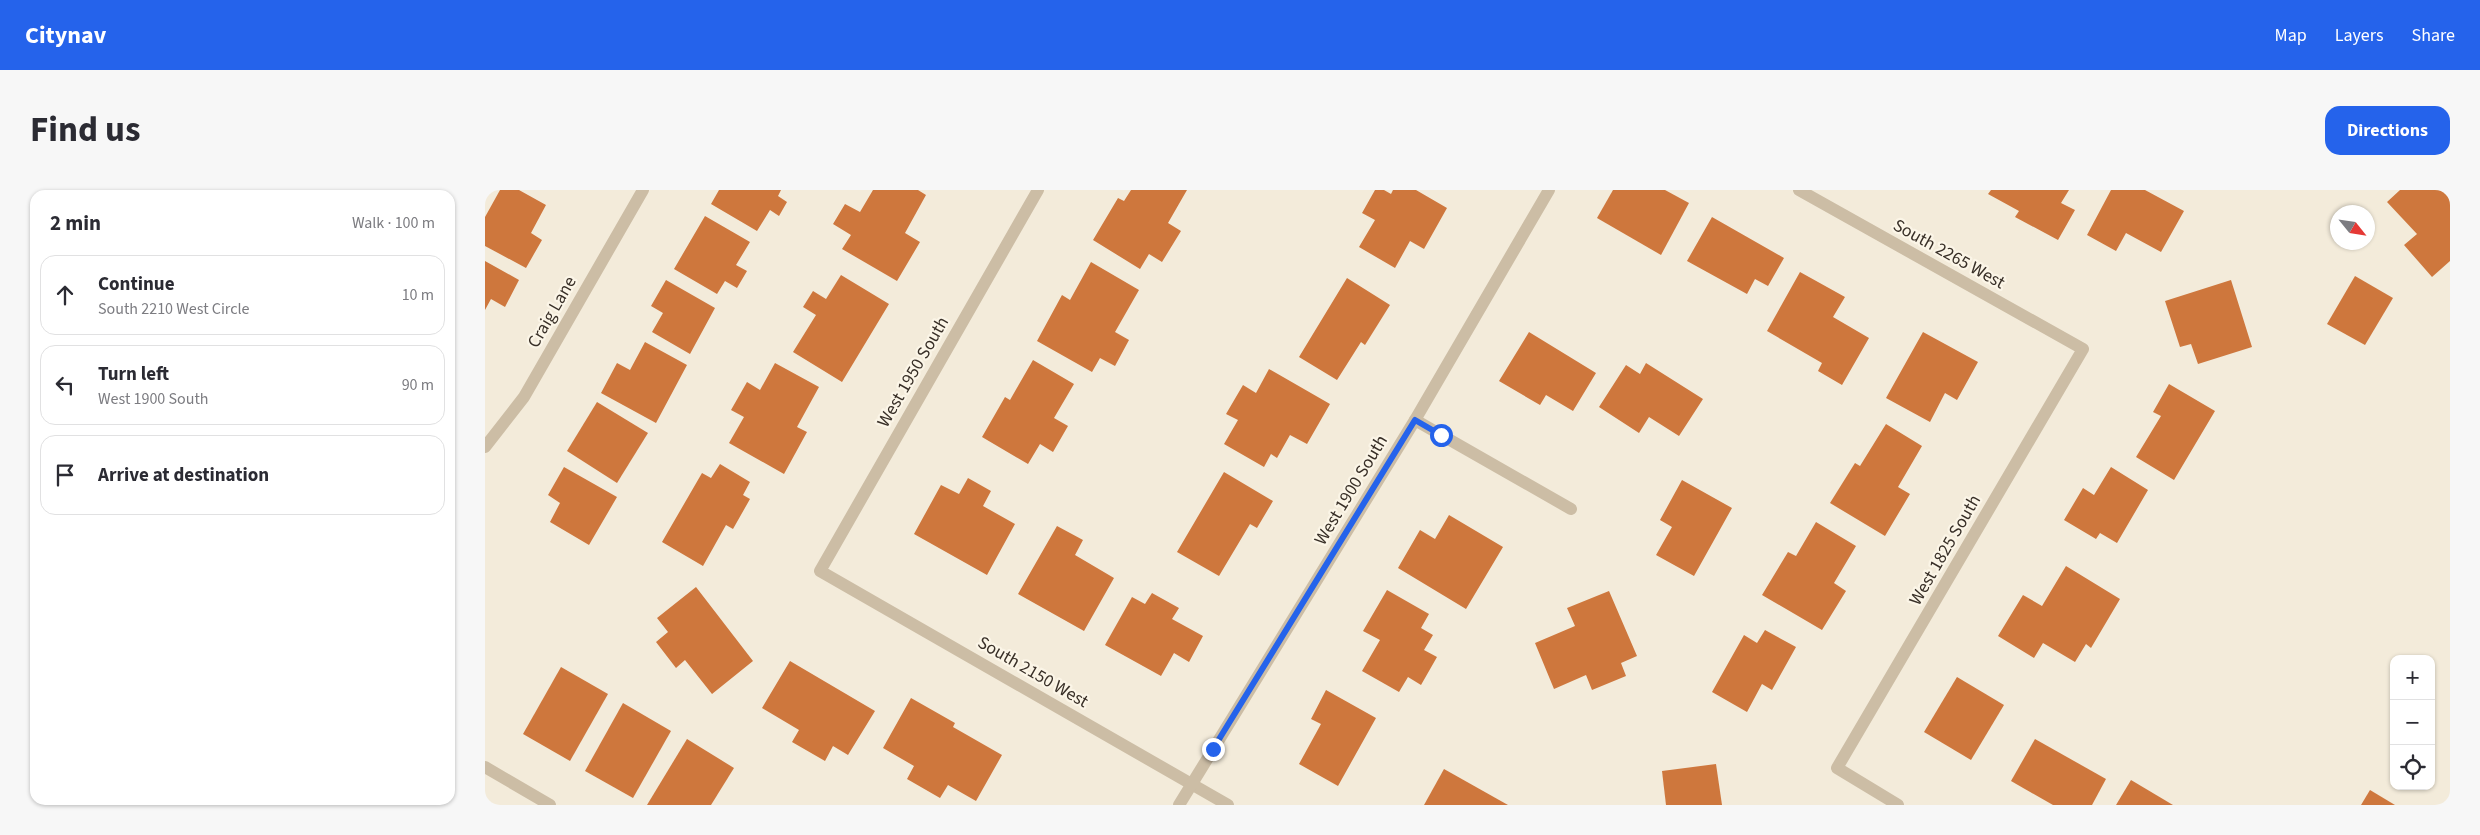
<!DOCTYPE html>
<html lang="en">
<head>
<meta charset="utf-8">
<style>
  body { margin:0; font-family:"Source Sans 3",sans-serif; background:#f7f7f7; color:#2b2b33 }
  .controls { position:absolute; right:15px; bottom:15px; display:grid; overflow:hidden; border-radius:10px; box-shadow:0 1px 4px #0004 }
  .controls button { width:45px; height:45px; display:grid; place-items:center; padding:0; border:0; border-bottom:1px solid #e1e1e2; background:#fff; color:#2b2b33; font:25px sans-serif }
  .compass { position:absolute; left:1845px; top:15px; width:45px; height:45px; border-radius:50%; background:#fff; box-shadow:0 1px 4px #0004; rotate:120deg }
  .stop { position:absolute; width:15px; height:15px; margin:-11px; border:4px solid #2563eb; border-radius:50%; background:#fff }
  .stop.end { background:#2563eb; border-color:#fff; box-shadow:0 1px 5px #0008 }
  .list { margin:0; padding:0; list-style:none }
  h2 { display:flex; justify-content:space-between; align-items:center; height:65px; margin:0; padding:0 20px; font-size:21px }
  h2 small { font-size:16px; font-weight:400; color:#7c7c81 }
  .list li { display:grid; grid-template-columns:32px 1fr auto; gap:15px; align-items:center; box-sizing:border-box; height:80px; margin:0 10px 10px; padding:0 10px; border:1px solid #e1e1e2; border-radius:15px }
  .list b { display:block; font-size:19px; white-space:nowrap }
  .list p { margin:0; font-size:16px; white-space:nowrap; color:#7c7c81 }
  .list em { font-size:16px; font-style:normal; color:#7c7c81 }
  .icon { flex:none; width:28px; height:28px; fill:none; stroke:currentColor; stroke-width:2; stroke-linecap:round; stroke-linejoin:round }
  .map { position:relative; flex:none; width:1965px; height:615px; overflow:hidden; border-radius:15px }
  header { display:flex; align-items:center; gap:30px; box-sizing:border-box; height:70px; padding:0 25px; background:#2563eb; color:#fff }
  header strong { font-size:24px }
  nav { display:flex; gap:28px; margin-inline-start:auto; font-size:18px }
  .intro { display:flex; align-items:center; justify-content:space-between; box-sizing:border-box; height:120px; padding:0 30px }
  h1 { margin:0; font-size:35px }
  .button { padding:12px 22px; border-radius:15px; background:#2563eb; color:#fff; font-size:18px; font-weight:700 }
  main { display:flex; gap:30px; padding:0 30px }
  aside { flex:1; background:#fff; border-radius:15px; box-shadow:0 1px 4px #0004 }
  .map>svg:first-child { display:block }
  .building { fill:#ce773d }
  .lines { fill:none; stroke-linecap:round; stroke-linejoin:round }
  .minor { stroke:#ccbda5; stroke-width:12 }
  .route { stroke:#2563eb; stroke-width:6 }
  .labels { text-anchor:middle; dominant-baseline:central; stroke-width:4.5; stroke-linejoin:round; paint-order:stroke }
  .street-label { font-size:18px; fill:#382f27; stroke:#fbf5e7 }
</style>
</head>
<body>
<header>
<strong>Citynav</strong>
<nav><a>Map</a><a>Layers</a><a>Share</a></nav>
</header>
<div class="intro"><h1>Find us</h1><a class="button">Directions</a></div>
<main>
<aside>
<h2>2 min<small>Walk · 100 m</small></h2>
<ul class="list">
<li><svg class="icon" aria-label="ahead" viewBox="0 0 24 24"><path d="M12 20V5M6 11l6-6 6 6"/></svg><div><b>Continue</b><p>South 2210 West Circle</p></div><em>10 m</em></li>
<li><svg class="icon" aria-label="left" viewBox="0 0 24 24"><path d="M17 20v-9H6M10 6l-5 5 5 5"/></svg><div><b>Turn left</b><p>West 1900 South</p></div><em>90 m</em></li>
<li><svg class="icon" aria-label="arrive" viewBox="0 0 24 24"><path d="M6 21V4h12l-3 4 3 4H6"/></svg><div><b>Arrive at destination</b></div></li>
</ul>
</aside>
<div class="map">
<svg width="1965" height="615" viewBox="0 0 1965 615">
  <rect width="100%" height="100%" fill="#f3ebda"/>
  <g class="building">
    <path d="M15,0H34L61,15L46,43L57,50L41,78L0,56V27Z"/>
    <path d="M234,0H296L293,6L302,12L294,26L285,20L272,41L226,14Z"/>
    <path d="M388,0H433L441,5L420,43L435,52L412,91L357,59L366,45L348,34L360,14L375,22Z"/>
    <path d="M646,0H702L683,33L696,41L677,72L664,64L655,79L608,50L633,8L639,11Z"/>
    <path d="M890,0H899L906,4L908,0H931L962,18L939,59L925,51L910,78L874,57L890,30L877,23Z"/>
    <path d="M1128,0H1180L1204,13L1176,65L1112,28Z"/>
    <path d="M1506,0H1584L1576,13L1590,20L1573,50L1530,27L1534,21L1503,4Z"/>
    <path d="M1626,0H1660L1699,21L1676,62L1641,43L1631,61L1602,45Z"/>
    <path d="M1915,0H1961L1965,4V71L1947,87L1919,55L1932,44L1902,12Z"/>
    <path d="M220,26L265,52L251,75L262,81L252,98L240,91L232,104L189,79Z"/>
    <path d="M1227,27L1299,68L1283,96L1270,89L1262,104L1202,71Z"/>
    <path d="M0,71L34,90L20,117L6,109L0,120Z"/>
    <path d="M606,72L654,100L630,142L644,150L630,176L615,168L607,182L552,151L577,105L585,110Z"/>
    <path d="M1315,82L1360,107L1348,127L1384,148L1357,195L1333,181L1337,173L1282,141Z"/>
    <path d="M356,85L404,114L357,192L308,162L331,125L318,117L328,101L341,109Z"/>
    <path d="M1870,86L1908,108L1880,155L1842,134Z"/>
    <path d="M862,88L905,115L880,155L876,152L852,190L814,167Z"/>
    <path d="M181,90L230,118L205,164L167,142L178,123L166,116Z"/>
    <path d="M1746,90L1767,157L1713,174L1706,154L1695,157L1680,111Z"/>
    <path d="M1044,142L1111,183L1088,221L1061,205L1055,215L1014,191Z"/>
    <path d="M1438,142L1493,172L1472,210L1460,203L1445,232L1401,208Z"/>
    <path d="M160,152L202,175L171,233L116,203L132,173L145,180Z"/>
    <path d="M548,170L589,194L569,228L583,236L568,262L555,254L543,274L497,247L520,207L525,210Z"/>
    <path d="M290,173L334,197L312,237L322,242L299,284L244,253L259,227L246,220L262,192L275,200Z"/>
    <path d="M1161,173L1218,209L1194,246L1164,227L1154,243L1114,217L1141,175L1155,184Z"/>
    <path d="M784,179L845,214L822,254L805,245L792,268L786,264L779,277L739,254L753,230L741,224L758,195L771,203Z"/>
    <path d="M1684,194L1730,221L1689,290L1651,267L1676,226L1668,222Z"/>
    <path d="M112,212L163,243L132,293L82,261Z"/>
    <path d="M1401,234L1437,256L1413,297L1425,304L1400,346L1345,313L1370,273L1375,276Z"/>
    <path d="M235,274L265,292L258,305L265,309L248,339L241,335L218,376L177,352L217,283L226,288Z"/>
    <path d="M79,277L132,307L104,355L65,332L75,313L63,305Z"/>
    <path d="M1626,277L1663,300L1632,353L1615,343L1611,349L1579,330L1598,298L1609,305Z"/>
    <path d="M739,282L788,311L772,338L765,334L734,386L692,362Z"/>
    <path d="M483,288L506,301L498,316L530,334L502,385L429,344L456,295L474,304Z"/>
    <path d="M1197,290L1247,318L1209,386L1171,365L1187,337L1175,330Z"/>
    <path d="M964,325L1018,357L981,419L913,378L935,340L950,349Z"/>
    <path d="M1331,332L1371,356L1349,393L1361,401L1337,440L1277,405L1303,362L1311,366Z"/>
    <path d="M572,336L598,350L590,365L629,388L599,441L533,404Z"/>
    <path d="M1581,376L1635,409L1606,458L1601,454L1590,472L1558,453L1549,468L1513,446L1538,405L1557,416Z"/>
    <path d="M211,397L268,471L227,504L200,470L191,478L171,452L183,442L172,428Z"/>
    <path d="M902,400L944,424L936,438L948,445L939,460L952,467L936,495L923,487L914,502L877,481L895,450L878,441Z"/>
    <path d="M1124,401L1152,466L1136,473L1141,486L1107,500L1101,485L1069,499L1050,453L1090,436L1082,418Z"/>
    <path d="M667,403L694,418L687,429L718,446L704,472L689,463L676,486L620,455L647,407L660,414Z"/>
    <path d="M1280,440L1311,457L1287,500L1277,494L1262,522L1227,502L1259,445L1272,453Z"/>
    <path d="M305,471L390,521L363,565L348,556L340,571L307,552L314,540L277,518Z"/>
    <path d="M76,477L123,504L85,571L38,544Z"/>
    <path d="M1472,487L1519,515L1486,570L1439,542Z"/>
    <path d="M841,500L891,528L853,596L814,574L836,534L826,529Z"/>
    <path d="M426,508L470,533L468,537L517,565L491,611L463,595L455,608L422,589L429,576L398,558Z"/>
    <path d="M138,513L186,541L148,608L100,581Z"/>
    <path d="M202,549L249,578L226,615H162Z"/>
    <path d="M1550,549L1621,589L1607,615H1568L1526,591Z"/>
    <path d="M1231,574L1237,615H1181L1177,581Z"/>
    <path d="M959,579L1023,615H939Z"/>
    <path d="M1646,590L1688,615H1631Z"/>
    <path d="M1885,600L1910,615H1876Z"/>
  </g>
  <g class="lines">
    <g class="minor">
      <path d="M553,0L335,381L743,615"/>
      <path d="M1314,0L1598,159L1352,578L1413,615"/>
      <path d="M930,230L1086,319"/>
      <path d="M0,257L39,207L158,0"/>
      <path d="M0,577L65,615"/>
      <path d="M694,615L930,230L1064,0"/>
    </g>
  </g>
  <g class="lines">
    <path class="route" d="M728,559L930,230L956,245"/>
  </g>
  <g class="labels">
    <g class="street-label">
      <text transform="translate(1464 64) rotate(29)">South 2265 West</text>
      <text transform="translate(67 122) rotate(-60)">Craig Lane</text>
      <text transform="translate(428 182) rotate(-60)">West 1950 South</text>
      <text transform="translate(866 300) rotate(-59)">West 1900 South</text>
      <text transform="translate(1460 360) rotate(-60)">West 1825 South</text>
      <text transform="translate(548 482) rotate(30)">South 2150 West</text>
    </g>
  </g>
</svg>
<div class="controls">
<button>+</button>
<button>−</button>
<button><svg class="icon" aria-label="locate" viewBox="0 0 24 24"><circle cx="12" cy="12" r="6"/><path d="M12 2v4M12 18v4M2 12h4M18 12h4"/></svg></button>
</div>
<svg class="compass" viewBox="-18 -18 36 36"><path d="M0-13l5 13h-10z" fill="#e53935"/><path d="M0 13l5-13h-10z" fill="#7c7c81"/></svg>
<div class="stop" style="left:956px;top:245px"></div>
<div class="stop end" style="left:728px;top:559px"></div>
</div>
</main>
</body>
</html>
